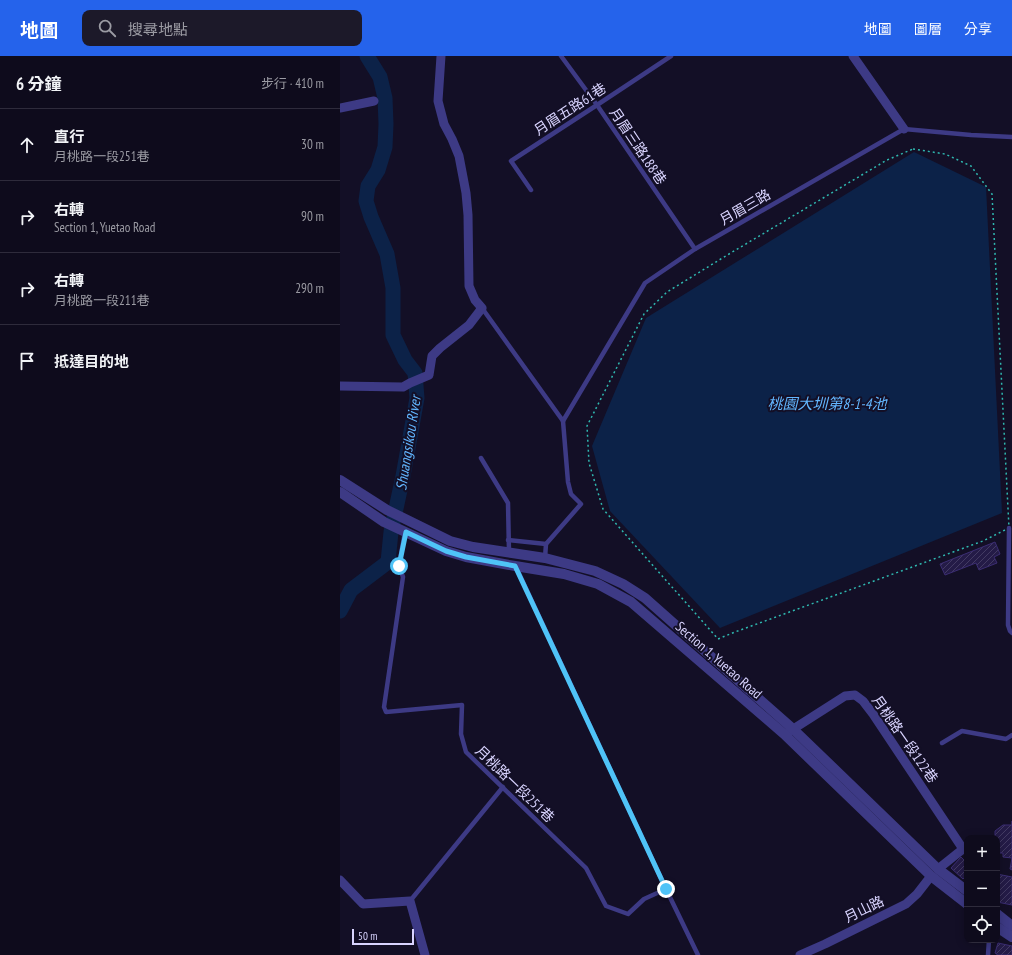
<!DOCTYPE html>
<html lang="zh-TW">
<head>
<meta charset="utf-8">
<style>
  body { margin:0; font-family:"PT Sans Narrow","Noto Sans TC",sans-serif; background:#1c1929; color:#f1f3f6 }
  .controls { position:absolute; right:12px; bottom:12px; display:grid; overflow:hidden; border-radius:8px; box-shadow:0 2px 10px #0003 }
  .controls button { width:36px; height:36px; display:grid; place-items:center; padding:0; border:0; border-bottom:1px solid #2e2b3b; background:#0e0b1c; color:#f1f3f6; font:20px sans-serif }
  .scale { position:absolute; left:12px; bottom:10px; width:62px; box-sizing:border-box; padding-left:4px; border:2px solid #d9d4ff; border-top:0; font-size:11px; line-height:14px; white-space:nowrap; color:#d9d4ff; -webkit-text-stroke:3px #130f26; paint-order:stroke }
  .stop { position:absolute; width:12px; height:12px; margin:-9px; border:3px solid #4fc3f7; border-radius:50%; background:#fff }
  .stop.end { background:#4fc3f7; border-color:#fff; box-shadow:0 1px 4px #0008 }
  .list { margin:0; padding:0; list-style:none }
  h2 { display:flex; justify-content:space-between; align-items:center; height:52px; margin:0; padding:0 16px; font-size:17px }
  h2 small { font-size:13px; font-weight:400; color:#9b9ba3 }
  .list li { display:grid; grid-template-columns:26px 1fr auto; gap:12px; align-items:center; box-sizing:border-box; height:72px; padding:0 16px; border-top:1px solid #2e2b3b }
  .list b { display:block; font-size:15px; white-space:nowrap }
  .list p { margin:0; font-size:13px; white-space:nowrap; color:#9b9ba3 }
  .list em { font-size:13px; font-style:normal; color:#9b9ba3 }
  .icon { flex:none; width:22px; height:22px; fill:none; stroke:currentColor; stroke-width:2; stroke-linecap:round; stroke-linejoin:round }
  .map { position:relative; flex:none; width:672px; height:899px; overflow:hidden }
  header { display:flex; align-items:center; gap:24px; box-sizing:border-box; height:56px; padding:0 20px; background:#2563eb; color:#fff }
  header strong { font-size:19px }
  nav { display:flex; gap:22px; margin-inline-start:auto; font-size:14px }
  .search { width:280px; height:36px; background:#1c1929; display:flex; align-items:center; gap:10px; box-sizing:border-box; padding:0 14px; border-radius:8px; color:#9b9ba3; font-size:15px }
  main { display:flex }
  aside { flex:1; background:#0e0b1c }
  .map>svg:first-child { display:block }
  .water { fill:#0c2248 }
  .lines { fill:none; stroke-linecap:round; stroke-linejoin:round }
  .river { stroke:#0c2248; stroke-width:15 }
  .building { fill:url(#building-hatch); stroke:#3b2d73 }
  .path { stroke:#2fb8b0; stroke-width:1.5; stroke-dasharray:2 3; stroke-linecap:butt }
  .service { stroke:#3d3a85; stroke-width:4.5 }
  .minor { stroke:#3d3a85; stroke-width:9 }
  .tertiary { stroke:#3d3a85; stroke-width:10 }
  .route { stroke:#4fc3f7; stroke-width:5 }
  .labels { text-anchor:middle; dominant-baseline:central; stroke-width:4; stroke-linejoin:round; paint-order:stroke }
  .street-label { font-size:14px; fill:#d9d4ff; stroke:#130f26 }
  .water-label { font-size:15px; font-style:italic; fill:#62b6ff; stroke:#130f26 }
</style>
</head>
<body>
<header>
<strong>地圖</strong>
<div class="search"><svg class="icon" aria-label="search" viewBox="0 0 24 24"><circle cx="10" cy="10" r="6"/><path d="M15 15l6 6"/></svg>搜尋地點</div>
<nav><a>地圖</a><a>圖層</a><a>分享</a></nav>
</header>
<main>
<aside>
<h2>6 分鐘<small>步行 · 410 m</small></h2>
<ul class="list">
<li><svg class="icon" aria-label="ahead" viewBox="0 0 24 24"><path d="M12 20V5M6 11l6-6 6 6"/></svg><div><b>直行</b><p>月桃路一段251巷</p></div><em>30 m</em></li>
<li><svg class="icon" aria-label="right" viewBox="0 0 24 24"><path d="M7 20v-9h11M14 6l5 5-5 5"/></svg><div><b>右轉</b><p>Section 1, Yuetao Road</p></div><em>90 m</em></li>
<li><svg class="icon" aria-label="right" viewBox="0 0 24 24"><path d="M7 20v-9h11M14 6l5 5-5 5"/></svg><div><b>右轉</b><p>月桃路一段211巷</p></div><em>290 m</em></li>
<li><svg class="icon" aria-label="arrive" viewBox="0 0 24 24"><path d="M6 21V4h12l-3 4 3 4H6"/></svg><div><b>抵達目的地</b></div></li>
</ul>
</aside>
<div class="map">
<svg width="672" height="899" viewBox="0 0 672 899">
  <defs>
    <pattern id="building-hatch" width="6" height="6" patternUnits="userSpaceOnUse"><rect width="6" height="6" fill="#241b47"/><path d="M-1 1l2-2M0 6l6-6M5 7l2-2" fill="none" stroke="#433b63"/></pattern>
  </defs>
  <rect width="100%" height="100%" fill="#130f26"/>
  <path class="water" d="M574,96L646,131L662,457L380,572L270,455L252,390L306,262Z"/>
  <g class="lines">
    <path class="river" d="M0,555L11,534L48,506L51,476L63,420L77,342L75,317L65,304L53,279V232L47,198L31,161L26,145L28,130L38,114L45,91L46,68L45,42L40,21L27,0"/>
  </g>
  <g class="building">
    <path d="M655,486L660,498L654,501L657,507L639,514L636,507L605,519L600,508Z"/>
    <path d="M672,765V814L670,813L672,802L663,801V797H657V782H645L655,781V775L663,769H672Z"/>
    <path d="M621,801L627,807V819L623,823L611,812Z"/>
    <path d="M657,818L672,821V849L657,846Z"/>
    <path d="M658,887L672,890V899H657V898L655,897Z"/>
  </g>
  <g class="lines">
    <path class="path" d="M573,93L605,98L631,110L652,138L669,472L643,485L395,576L378,583L263,453L249,407L247,370L304,258L327,236L389,198L547,104Z"/>
    <g class="service">
      <path d="M221,0L257,49L355,193"/>
      <path d="M191,134L171,105L257,49L331,0"/>
      <path d="M142,252L223,365L305,227L355,193L564,73L631,79L672,81"/>
      <path d="M141,402L168,447L169,496"/>
      <path d="M669,472L668,569L670,575L672,577"/>
      <path d="M65,476L59,509L63,521L44,651L46,656L122,649L121,678L126,696L246,812L266,850L288,858L304,843L326,833"/>
      <path d="M168,484L206,488"/>
      <path d="M205,502L206,488L241,448L231,438L228,426L223,365"/>
      <path d="M176,511L326,833L358,899"/>
      <path d="M602,687L622,675L666,683L672,679"/>
      <path d="M70,845L163,731"/>
      <path d="M648,899L649,884"/>
    </g>
    <g class="minor">
      <path d="M513,0L564,73"/>
      <path d="M0,52L34,45"/>
      <path d="M0,330L63,331L70,327L89,319L92,300L100,292L129,269L142,252L135,244L129,230L128,159L126,137L123,121L119,100L112,83L104,68L98,45L101,0"/>
      <path d="M447,677L505,640L515,639L523,645L533,658L623,793L598,813"/>
      <path d="M0,824L23,848L70,845L85,899"/>
      <path d="M460,899L485,888L566,848L577,838L591,820"/>
    </g>
    <g class="tertiary">
      <path d="M0,424L47,454L110,485L133,491L205,502L255,515L283,528L305,542L453,673L598,813L627,835"/>
      <path d="M0,436L44,466L106,495L126,501L175,510L224,518L258,528L291,546L444,678L591,820L627,848"/>
      <path d="M657,858L672,870"/>
      <path d="M657,871L672,881"/>
    </g>
  </g>
  <g class="lines">
    <path class="route" d="M59,510L66,476L106,495L126,501L175,510L326,833"/>
  </g>
  <g class="labels">
    <g class="street-label">
      <text transform="translate(230 53) rotate(-33)">月眉五路61巷</text>
      <text transform="translate(298 90) rotate(56)">月眉三路188巷</text>
      <text transform="translate(405 151) rotate(-30)">月眉三路</text>
      <text transform="translate(379 604) rotate(41)">Section 1, Yuetao Road</text>
      <text transform="translate(565 683) rotate(55)">月桃路一段122巷</text>
      <text transform="translate(175 728) rotate(44)">月桃路一段251巷</text>
      <text transform="translate(524 853) rotate(-26)">月山路</text>
    </g>
    <g class="water-label">
      <text x="487" y="347">桃園大圳第8-1-4池</text>
      <text transform="translate(68 387) rotate(-81)">Shuangsikou River</text>
    </g>
  </g>
</svg>
<div class="controls">
<button>+</button>
<button>−</button>
<button><svg class="icon" aria-label="locate" viewBox="0 0 24 24"><circle cx="12" cy="12" r="6"/><path d="M12 2v4M12 18v4M2 12h4M18 12h4"/></svg></button>
</div>
<div class="scale">50 m</div>
<div class="stop" style="left:59px;top:510px"></div>
<div class="stop end" style="left:326px;top:833px"></div>
</div>
</main>
</body>
</html>
